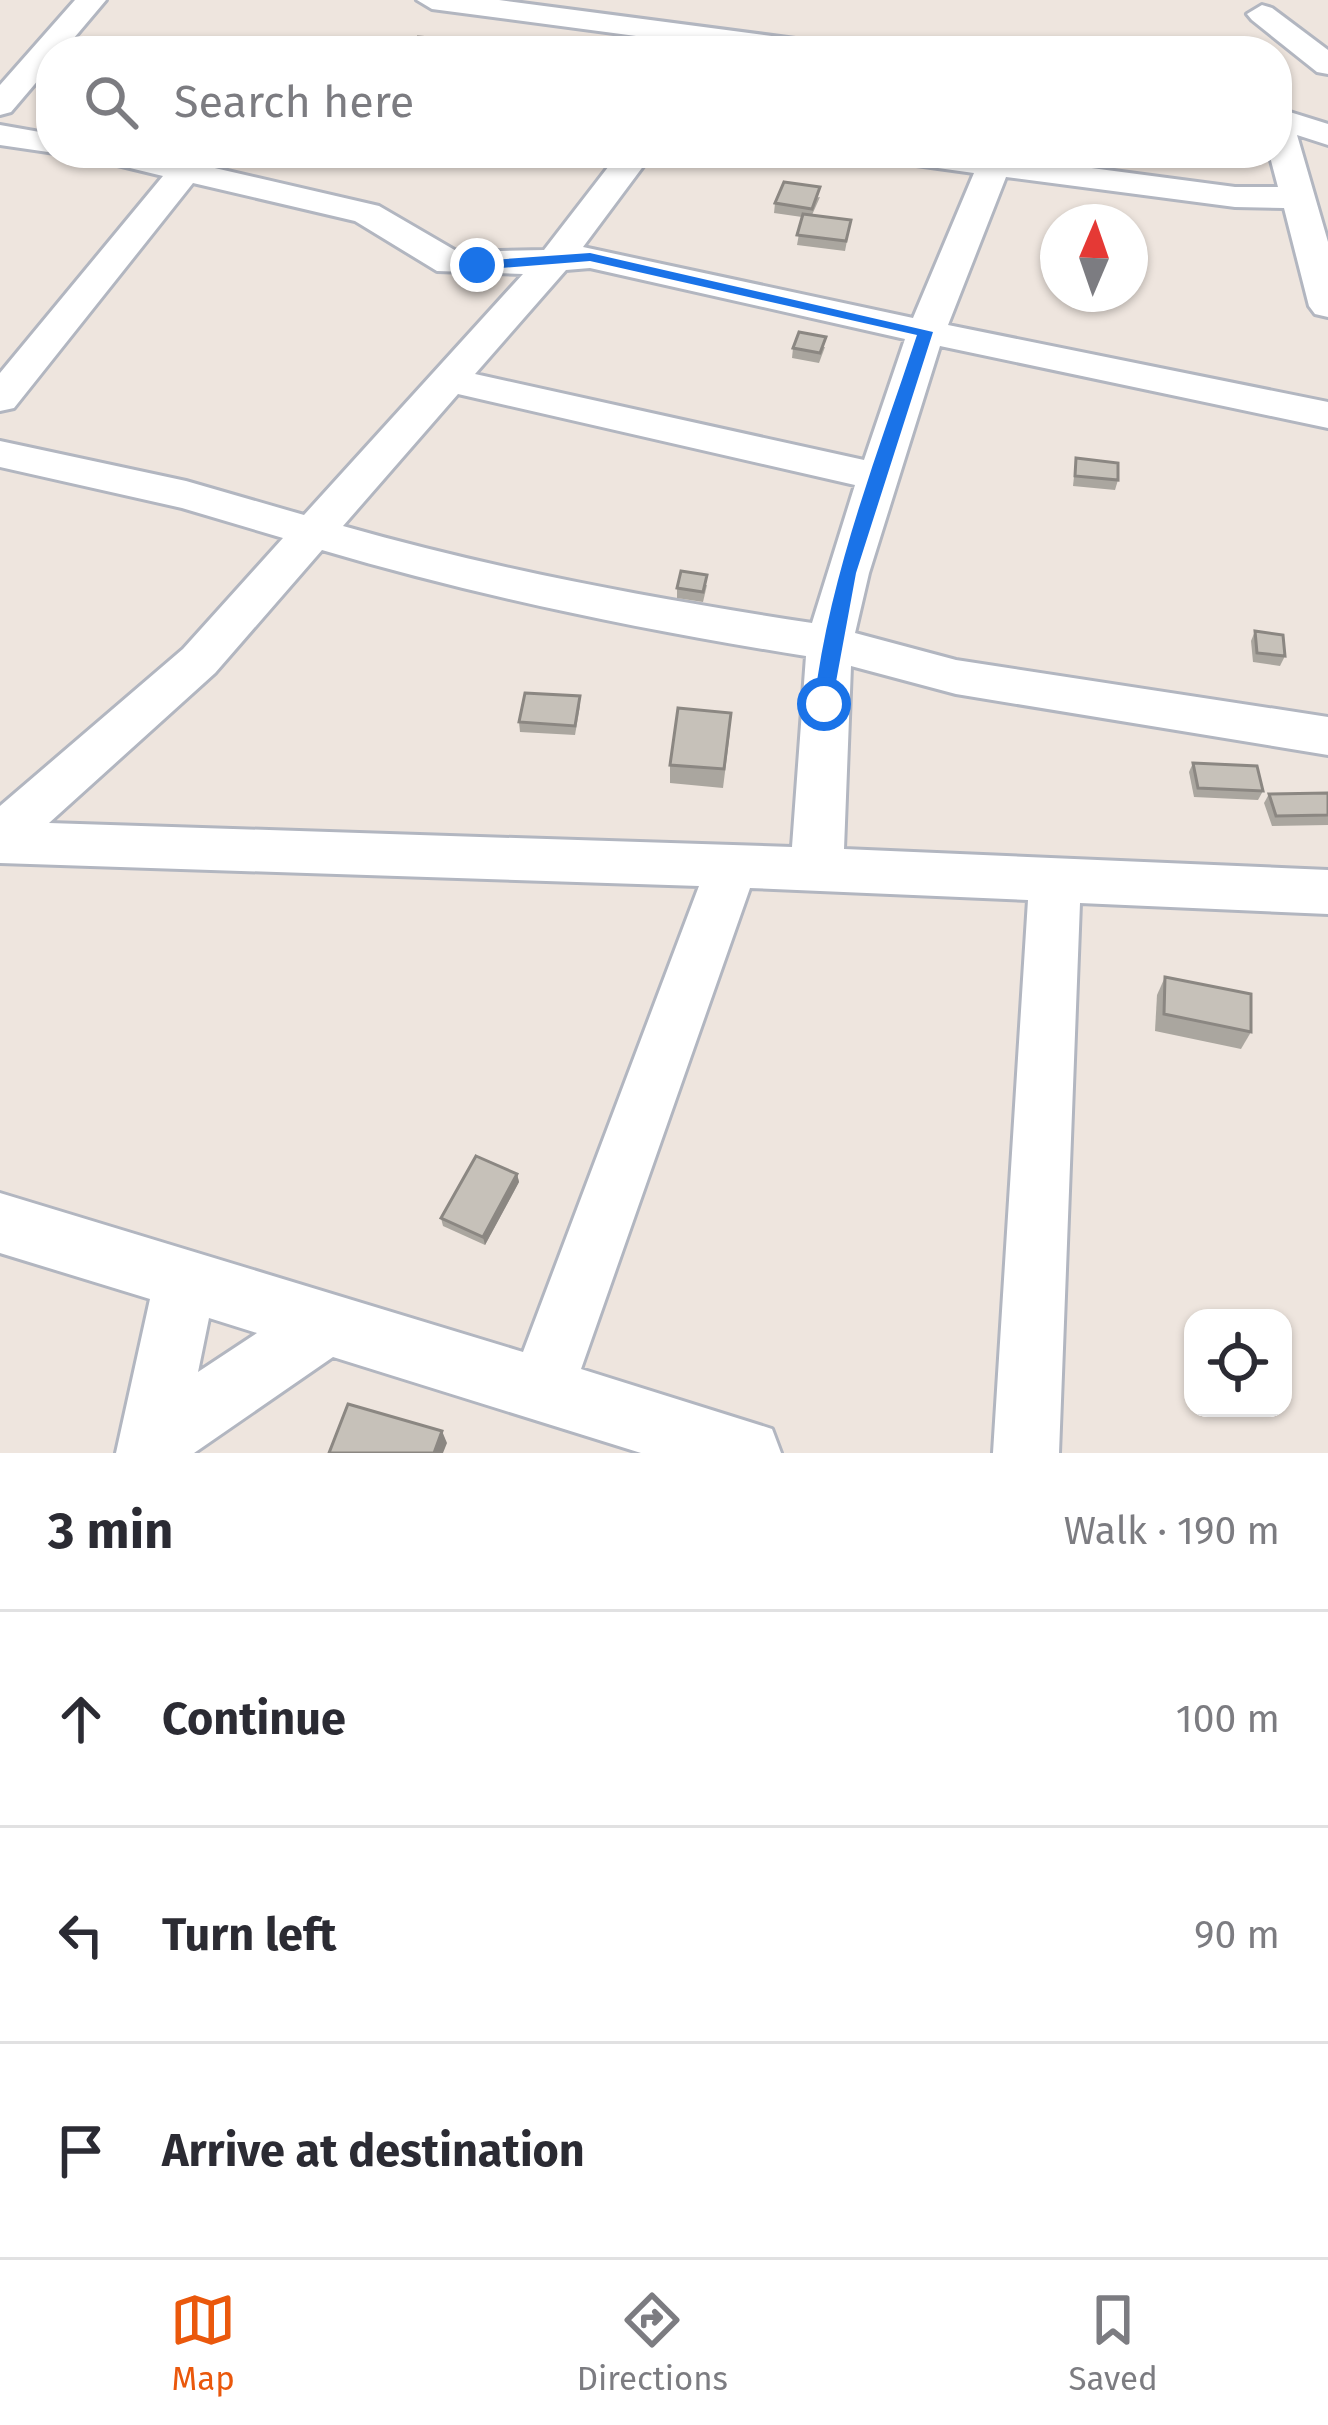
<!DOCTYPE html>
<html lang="en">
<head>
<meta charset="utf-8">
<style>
  body { margin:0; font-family:"Fira Sans",sans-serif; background:#f7f7f7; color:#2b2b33 }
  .controls { position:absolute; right:36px; bottom:36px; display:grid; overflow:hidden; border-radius:24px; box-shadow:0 3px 9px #0004 }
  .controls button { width:108px; height:108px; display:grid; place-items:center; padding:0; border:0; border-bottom:3px solid #e1e1e2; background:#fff; color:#2b2b33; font:60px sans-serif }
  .compass { position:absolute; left:1040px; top:204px; width:108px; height:108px; border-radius:50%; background:#fff; box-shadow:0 3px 9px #0004; rotate:2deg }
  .stop { position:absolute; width:36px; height:36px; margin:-27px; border:9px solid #1a73e8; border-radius:50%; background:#fff }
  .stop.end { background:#1a73e8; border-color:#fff; box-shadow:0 3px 12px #0008 }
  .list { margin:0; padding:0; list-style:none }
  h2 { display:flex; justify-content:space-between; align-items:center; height:156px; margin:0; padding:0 48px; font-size:51px }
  h2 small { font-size:39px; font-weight:400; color:#7c7c81 }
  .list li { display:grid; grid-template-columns:78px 1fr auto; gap:36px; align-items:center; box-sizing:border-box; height:216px; padding:0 48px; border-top:3px solid #e1e1e2 }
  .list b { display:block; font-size:45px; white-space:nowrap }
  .list em { font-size:39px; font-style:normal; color:#7c7c81 }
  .icon { flex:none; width:66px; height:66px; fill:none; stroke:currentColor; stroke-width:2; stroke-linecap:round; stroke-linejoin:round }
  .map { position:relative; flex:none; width:1328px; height:1453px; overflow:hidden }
  .search { position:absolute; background:#fff; box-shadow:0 3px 9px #0004; left:36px; right:36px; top:36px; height:132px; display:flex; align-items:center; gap:30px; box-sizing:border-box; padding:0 42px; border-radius:48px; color:#7c7c81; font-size:45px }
  .sheet { height:804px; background:#fff }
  nav { display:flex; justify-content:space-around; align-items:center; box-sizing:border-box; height:168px; border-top:3px solid #e1e1e2; background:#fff; font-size:33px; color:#7c7c81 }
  nav a { display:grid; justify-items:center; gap:6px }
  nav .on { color:#ea580c }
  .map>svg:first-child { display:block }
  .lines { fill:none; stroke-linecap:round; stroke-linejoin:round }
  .minor-casing { stroke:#b2b6c0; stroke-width:6 }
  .minor { fill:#fff; fill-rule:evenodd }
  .wall { fill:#aaa69f }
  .shaded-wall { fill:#8b8782 }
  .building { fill:#c6c1b9; stroke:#8b8782; stroke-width:3 }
  .route { fill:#1a73e8 }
</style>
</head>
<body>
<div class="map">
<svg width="1328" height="1453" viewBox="0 0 1328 1453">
  <rect width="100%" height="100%" fill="#eee5de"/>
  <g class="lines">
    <g class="minor-casing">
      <g id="minor">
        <path d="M75,0H106L63,51H51V65L11,112L0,115V85Z"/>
        <path d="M417,0H499L818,42L833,51H749L432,9Z"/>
        <path d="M1262,5L1272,8L1328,50V74L1317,72L1252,20L1247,14Z"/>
        <path d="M1277,108L1328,124V145L1297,135L1328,242V317L1315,314L1309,306L1284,208L1235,207L1006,177L948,325L1328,402V428L940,346L869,573L855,633L956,660L1328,717V755L956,694L851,666L844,849L1328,870V914L1080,903L1059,1453H993L1028,900L750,888L581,1369L772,1429L781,1453H641L333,1357L194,1453H116L150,1299L0,1253V1193L523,1352L699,886L0,863V806L183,649L283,538L182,508L0,467V441L186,481L304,515L523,274L437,271L355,221L193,183L14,408L0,411V373L163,176L97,160L92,153H152L177,159L181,153H216L206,166L379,206L458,252L544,250L619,153H653L583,247L913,318L974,173L902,163L885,153H978L1235,187H1278L1269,153H1277ZM590,268L905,339L864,460L475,374L566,270ZM458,394L855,485L812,623C654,599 497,570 343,526ZM322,550C481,597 642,630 806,656L792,847L49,823L215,673ZM209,1318L257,1333L198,1372Z"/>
        <path d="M0,125L51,134L55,153L0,145Z"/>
      </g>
    </g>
    <use href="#minor" class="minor"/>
  </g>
  <g class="wall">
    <path d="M446,39V51H415L414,45Z"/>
    <path d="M820,197L812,215L851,220L845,251L797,245L802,217L774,213L775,203Z"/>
    <path d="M825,347L819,363L792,358L793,348Z"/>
    <path d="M1076,458L1118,480L1115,490L1073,486Z"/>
    <path d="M707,585L703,602L677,598V588Z"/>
    <path d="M1255,631L1285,656L1280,666L1253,662L1251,641Z"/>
    <path d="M580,696V706L575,735L520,732L519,722Z"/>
    <path d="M730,732L723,788L670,783V765Z"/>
    <path d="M1193,763L1263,791L1258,800L1194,797L1189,772Z"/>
    <path d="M1328,793V825L1272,826L1264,803L1269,794Z"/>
    <path d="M1165,977L1251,1032L1241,1049L1155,1031L1157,995Z"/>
    <path d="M517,1174L519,1182L485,1245L443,1226L441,1218Z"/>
  </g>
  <g class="shaded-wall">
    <path d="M517,1174L519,1182L485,1245L483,1237Z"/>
    <path d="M442,1431L447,1443L443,1453H434Z"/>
  </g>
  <g class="building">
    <path d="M418,37L446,39L443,47L414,45Z"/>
    <path d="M784,182L820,187L812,209L775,203Z"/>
    <path d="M803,214L851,220L846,241L797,235Z"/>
    <path d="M799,332L826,337L820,353L793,348Z"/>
    <path d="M1076,458L1118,463V480L1075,476Z"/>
    <path d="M681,571L707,575L703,592L677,588Z"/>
    <path d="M1255,631L1283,635L1285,656L1257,653Z"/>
    <path d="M525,693L580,696L575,726L519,722Z"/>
    <path d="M678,708L731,713L724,769L670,765Z"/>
    <path d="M1193,763L1257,766L1263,791L1198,788Z"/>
    <path d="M1328,793V815L1276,816L1269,794Z"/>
    <path d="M1165,977L1251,994V1032L1164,1014Z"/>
    <path d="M476,1156L517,1174L483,1237L441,1218Z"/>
    <path d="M348,1404L442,1431L434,1453H329Z"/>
  </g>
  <path class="route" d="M590,253L933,332L856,573L831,709H817L814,704C829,576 877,456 917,335L590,261L477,270L470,265L477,261Z"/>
</svg>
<div class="controls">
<button><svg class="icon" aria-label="locate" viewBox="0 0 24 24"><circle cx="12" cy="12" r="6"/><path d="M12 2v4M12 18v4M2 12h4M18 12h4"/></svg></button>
</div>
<svg class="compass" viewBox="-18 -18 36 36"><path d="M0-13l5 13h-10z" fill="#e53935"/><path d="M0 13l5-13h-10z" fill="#7c7c81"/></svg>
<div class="stop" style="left:824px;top:704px"></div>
<div class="stop end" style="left:477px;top:265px"></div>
<div class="search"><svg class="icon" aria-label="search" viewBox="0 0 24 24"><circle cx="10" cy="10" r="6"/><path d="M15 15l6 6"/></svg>Search here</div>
</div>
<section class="sheet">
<h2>3 min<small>Walk · 190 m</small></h2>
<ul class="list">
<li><svg class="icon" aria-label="ahead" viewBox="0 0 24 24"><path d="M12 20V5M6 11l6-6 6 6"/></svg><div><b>Continue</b></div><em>100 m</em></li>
<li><svg class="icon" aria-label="left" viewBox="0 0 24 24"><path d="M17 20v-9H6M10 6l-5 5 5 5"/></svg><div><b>Turn left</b></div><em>90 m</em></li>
<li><svg class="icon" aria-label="arrive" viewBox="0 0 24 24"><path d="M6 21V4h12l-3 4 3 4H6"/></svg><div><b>Arrive at destination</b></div></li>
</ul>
</section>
<nav>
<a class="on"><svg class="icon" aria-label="map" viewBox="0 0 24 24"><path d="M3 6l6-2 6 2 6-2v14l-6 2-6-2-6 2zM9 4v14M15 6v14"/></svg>Map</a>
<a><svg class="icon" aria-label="directions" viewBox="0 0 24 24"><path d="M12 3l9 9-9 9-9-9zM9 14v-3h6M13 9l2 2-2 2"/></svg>Directions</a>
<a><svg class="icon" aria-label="saved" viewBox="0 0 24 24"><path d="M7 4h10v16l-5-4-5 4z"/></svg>Saved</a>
</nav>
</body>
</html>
